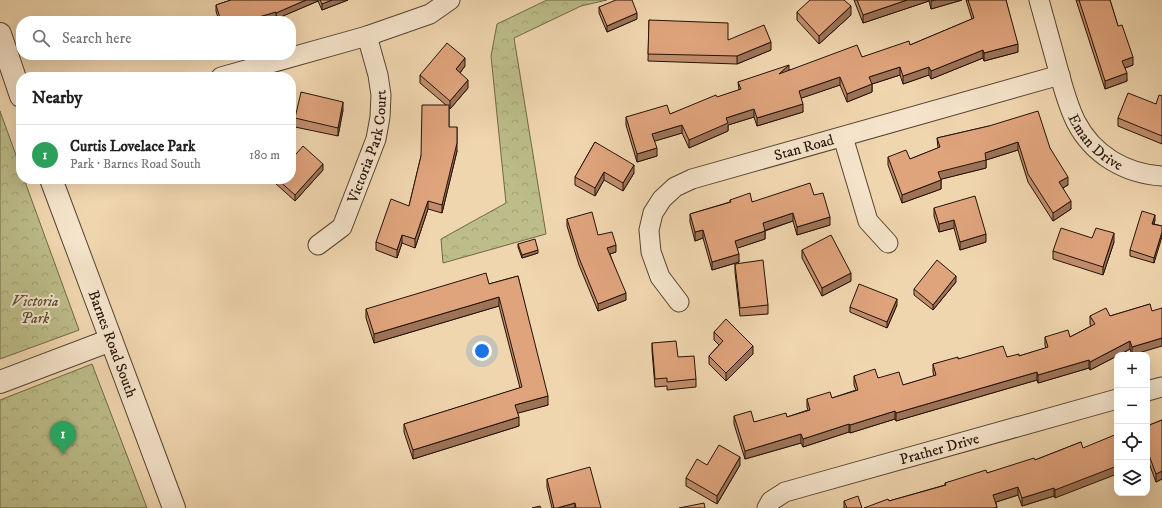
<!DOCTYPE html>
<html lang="en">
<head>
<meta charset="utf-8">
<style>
  body { margin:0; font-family:"IM FELL DW Pica",serif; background:#f6f6f6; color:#202124 }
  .controls { position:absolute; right:12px; bottom:12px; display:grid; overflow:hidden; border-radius:8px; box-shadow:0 4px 16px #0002 }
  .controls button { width:36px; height:36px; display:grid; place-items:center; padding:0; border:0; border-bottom:1px solid #e0e0e0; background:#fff; color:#202124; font:20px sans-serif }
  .you { position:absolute; left:482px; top:351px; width:14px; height:14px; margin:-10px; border:3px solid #fff; border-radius:50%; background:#1a73e8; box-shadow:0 0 0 6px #1a73e833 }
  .badge { display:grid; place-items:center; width:26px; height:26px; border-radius:50%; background:#d93025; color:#fff; font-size:13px; font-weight:700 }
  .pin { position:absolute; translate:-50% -33px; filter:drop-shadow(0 1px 2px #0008) }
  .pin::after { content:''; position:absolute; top:21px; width:14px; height:12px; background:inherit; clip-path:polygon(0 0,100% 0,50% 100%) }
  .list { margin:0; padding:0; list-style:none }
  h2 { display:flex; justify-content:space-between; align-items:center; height:52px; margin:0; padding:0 16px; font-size:17px }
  h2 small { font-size:13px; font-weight:400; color:#757577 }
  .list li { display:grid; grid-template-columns:26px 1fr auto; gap:12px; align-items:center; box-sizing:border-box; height:60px; padding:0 16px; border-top:1px solid #e0e0e0 }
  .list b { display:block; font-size:15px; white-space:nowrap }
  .list p { margin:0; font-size:13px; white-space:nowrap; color:#757577 }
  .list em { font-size:13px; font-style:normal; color:#757577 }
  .icon { flex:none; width:22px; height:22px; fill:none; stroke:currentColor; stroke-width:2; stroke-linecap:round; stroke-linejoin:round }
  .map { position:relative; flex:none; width:1162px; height:508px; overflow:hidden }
  .search { position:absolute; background:#fff; box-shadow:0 4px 16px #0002; left:16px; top:16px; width:280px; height:44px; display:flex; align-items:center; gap:10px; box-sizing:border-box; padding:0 14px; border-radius:16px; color:#757577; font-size:15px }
  .panel { position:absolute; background:#fff; box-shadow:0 4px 16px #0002; left:16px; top:72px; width:280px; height:112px; border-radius:16px }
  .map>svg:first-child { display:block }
  .forest { fill:url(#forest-crowns); stroke:#706848 }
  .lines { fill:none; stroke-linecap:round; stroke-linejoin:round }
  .minor-casing { stroke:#574331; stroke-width:21 }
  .tertiary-casing { stroke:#574331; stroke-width:24 }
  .minor { stroke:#f5e4cb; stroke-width:19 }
  .tertiary { stroke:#f5e4cb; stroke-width:22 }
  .wall { fill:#c18d6c; stroke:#241207 }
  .shaded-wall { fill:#9d7358; stroke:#241207 }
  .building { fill:#e0a47d; stroke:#241207 }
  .labels { text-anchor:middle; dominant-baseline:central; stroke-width:4; stroke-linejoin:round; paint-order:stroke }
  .street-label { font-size:15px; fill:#241207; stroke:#f5e4cb }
  .park-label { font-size:15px; font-style:italic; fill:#594e34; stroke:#f5e4cb }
</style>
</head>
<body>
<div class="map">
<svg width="1162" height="508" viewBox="0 0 1162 508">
  <defs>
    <pattern id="forest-crowns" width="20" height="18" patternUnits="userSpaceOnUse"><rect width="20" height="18" fill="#bcbd89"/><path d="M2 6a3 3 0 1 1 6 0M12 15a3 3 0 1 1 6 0" fill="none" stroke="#a1a175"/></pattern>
  </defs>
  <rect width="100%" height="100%" fill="#f0d6af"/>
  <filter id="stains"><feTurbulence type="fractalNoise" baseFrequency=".005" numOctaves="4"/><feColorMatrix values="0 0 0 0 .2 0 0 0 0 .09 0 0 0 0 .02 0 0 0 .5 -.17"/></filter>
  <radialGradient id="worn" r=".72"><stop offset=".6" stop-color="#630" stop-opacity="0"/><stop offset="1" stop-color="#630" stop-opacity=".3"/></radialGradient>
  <g class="forest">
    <path d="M547,0H607L581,6L514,38L546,234L443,263L441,239L506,203L491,56L497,24Z"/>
    <path d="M0,111L21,169V179H24L79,330L0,359Z"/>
    <path d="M92,364L147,508H0V400Z"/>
  </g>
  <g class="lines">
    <g class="minor-casing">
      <g id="minor">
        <path id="s1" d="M1039,0C1045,22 1051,43 1057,65C1062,84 1067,104 1076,122C1093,155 1126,174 1162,176"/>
        <path d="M221,77L367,36L430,14L450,0"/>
        <path d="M843,137L868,221L888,243"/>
        <path id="s2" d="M318,245L342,227L376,139L380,117L381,95L378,75L367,36"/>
        <path id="s3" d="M679,302L660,277L651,252L649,230L653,213L662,199L675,187L692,179L1060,75"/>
        <path d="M1147,391L1162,387"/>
        <path id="s4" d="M767,508L771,501L785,492L1117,399"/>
      </g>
    </g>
    <g class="tertiary-casing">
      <g id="tertiary">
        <path d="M0,34L21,96"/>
        <path id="s5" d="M51,179L174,508"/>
        <path d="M0,382L111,340"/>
      </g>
    </g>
    <use href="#minor" class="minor"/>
    <use href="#tertiary" class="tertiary"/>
  </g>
  <g class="wall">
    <path d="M231,0H348L322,10L318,1L276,19V18L266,21H219L216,11V5Z"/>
    <path d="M854,0H962L931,9L929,1L863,23Z"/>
    <path d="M966,0H1006L1018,52L984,61L983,58L931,79L929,75L903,84L900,75L872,84V92L847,102L840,85L801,98L803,112L757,126L754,117L728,125V131L689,148L682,133L654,141L657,156L637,162L626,125V117L670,114L739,90L738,82L789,70L862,57L910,45L972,19Z"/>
    <path d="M1076,0H1110L1118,26L1133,65L1125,68L1127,81L1105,89Z"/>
    <path d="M599,7L637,19L607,32L599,13Z"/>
    <path d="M797,12L851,15L819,44L797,20Z"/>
    <path d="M649,20L728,40L771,50L737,64L648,61Z"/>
    <path d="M465,66L460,73L468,88L450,109L449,108V127L457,151L442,213L428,209L415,248L402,243L397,258L376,250V242L409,206L421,156L446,105L420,83V75Z"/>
    <path d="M1162,96V144L1118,126V118L1156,104Z"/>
    <path d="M343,110L338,136L295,127V118Z"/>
    <path d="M989,126L1050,148L1068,185L1063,188L1071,209L1053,221L1028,182L1018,150L986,160V168L941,179V189L902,203L888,165V157L910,159L938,148L937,138Z"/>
    <path d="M595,142L634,173L623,191L604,180L595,196L575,185V177Z"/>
    <path d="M323,170L295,201L275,183V179H291Z"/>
    <path d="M814,195L830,225L797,235L793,221L765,231V239L737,248L739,262L712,270L703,238L695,241L690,222V214L730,202V200L752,202Z"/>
    <path d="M934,208L986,242L960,250L954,228L939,232L934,216Z"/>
    <path d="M567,219L598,235L616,252L610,254L626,300L598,311L579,265L567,226Z"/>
    <path d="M1155,220L1154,224L1162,226L1154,263L1130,256V250Z"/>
    <path d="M1114,242L1103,275L1053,259V251Z"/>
    <path d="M518,244L538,253L522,258L518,247Z"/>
    <path d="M802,250L851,281L822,296L802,258Z"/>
    <path d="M735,264L768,305V314L740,316L735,272Z"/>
    <path d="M518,276L548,405L517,413L519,426L413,459L404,432V424L520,388L499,306L374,343L366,318V309L489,284Z"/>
    <path d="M956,282L933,310L914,295V289Z"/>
    <path d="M1150,304L1132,355L1130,349L1119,355H1117V356L1090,370L1089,368L1038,383L1037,380L896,421L895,419L850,433L849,432L803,447L801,443L745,459L734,424V416L754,422L787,417L808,410L807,407V399L832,398L856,390L854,385V376L878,378L903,385L934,376L933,372V364L958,359L1007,357L1019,356L1046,348L1045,345V337H1070L1091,326L1090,324V316H1110Z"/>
    <path d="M897,305L887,328L850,312V307Z"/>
    <path d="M714,332L753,354L726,381L709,364V356L719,345L714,340Z"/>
    <path d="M652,343L678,357L696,379V387L667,390V386L655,387L652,351Z"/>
    <path d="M1162,420V479L1156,482L1147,458V426Z"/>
    <path d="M1081,442L1055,498L1054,496L1022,506L1018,495L996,502L997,508L889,501L945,485V483L987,473L1035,460Z"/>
    <path d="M707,465H740L717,504L686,486V478Z"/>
    <path d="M547,479L601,508H552L547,487Z"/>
    <path d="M844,501L862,508H844Z"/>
  </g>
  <g class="shaded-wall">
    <path d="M306,0H318V1L276,19V13Z"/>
    <path d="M332,0H348L322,10V4Z"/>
    <path d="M907,0H929V1L863,23V15Z"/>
    <path d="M936,0H962L931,9V1Z"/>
    <path d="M851,6V15L819,44V36Z"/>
    <path d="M276,12V18L266,21H245Z"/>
    <path d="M637,13V19L607,32V26Z"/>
    <path d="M771,42V50L737,64V56Z"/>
    <path d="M1018,44V52L984,61V53Z"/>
    <path d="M983,50V58L931,79V71Z"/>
    <path d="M1133,57V65L1122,69V61Z"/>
    <path d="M465,58V66L456,78V69Z"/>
    <path d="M789,65V73L779,74Z"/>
    <path d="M900,67V75L869,85V77Z"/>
    <path d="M929,67V75L903,84V76Z"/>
    <path d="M1127,73V81L1105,89V81Z"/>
    <path d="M840,77V85L799,99V91Z"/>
    <path d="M468,80V88L450,109V101Z"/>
    <path d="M872,84V92L847,102V94Z"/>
    <path d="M343,102V110L338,136V128Z"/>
    <path d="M803,104V112L757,126V118Z"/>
    <path d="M754,109V117L728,125V131L689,148V140L726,118Z"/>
    <path d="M682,125V133L652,142V134Z"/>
    <path d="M457,127V151L442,213V205Z"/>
    <path d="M1018,142V150L986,160V168L938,180V172L985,153Z"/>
    <path d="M657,148V156L637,162V154Z"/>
    <path d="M323,164V170L295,201V195Z"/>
    <path d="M634,165V173L623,191V183Z"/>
    <path d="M604,172V180L595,196V188Z"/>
    <path d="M1068,177V185L1059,190V182Z"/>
    <path d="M941,180V189L902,203V195Z"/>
    <path d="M428,201V209L415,248V239Z"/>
    <path d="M1071,201V209L1053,221V213Z"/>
    <path d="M793,213V221L763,231V223Z"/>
    <path d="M1155,215V220L1152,229V224Z"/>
    <path d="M830,217V225L797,235V227Z"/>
    <path d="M954,220V228L939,232V224Z"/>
    <path d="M703,230V238L695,241V232Z"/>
    <path d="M765,231V239L735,249V241Z"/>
    <path d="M1162,232V237L1154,263V258Z"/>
    <path d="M1114,233V242L1103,275V267Z"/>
    <path d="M986,234V242L960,250V242Z"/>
    <path d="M402,235V243L397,258V250Z"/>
    <path d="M616,245V252L607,255V248Z"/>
    <path d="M538,250V253L522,258V255Z"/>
    <path d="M739,254V262L712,270V262Z"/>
    <path d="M851,273V281L822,296V288Z"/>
    <path d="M956,276V282L933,310V305Z"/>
    <path d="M626,293V300L598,311V304Z"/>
    <path d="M499,297V306L374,343V334Z"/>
    <path d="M897,299V305L887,328V322Z"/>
    <path d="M1162,338V346L1132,355V347Z"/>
    <path d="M1130,341V349L1119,355H1117V356L1090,370V362Z"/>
    <path d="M753,346V354L726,381V373Z"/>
    <path d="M1089,360V368L1038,383V375Z"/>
    <path d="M1037,372V380L896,421V413Z"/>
    <path d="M548,396V405L515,414V405Z"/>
    <path d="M895,411V419L850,433V425Z"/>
    <path d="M519,417V426L413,459V450Z"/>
    <path d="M849,424V432L803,447V439Z"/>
    <path d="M801,434V443L745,459V451Z"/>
    <path d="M740,457V465L717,504V496Z"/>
    <path d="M1117,460V474L1055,498V490Z"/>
    <path d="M1162,471V479L1156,482V474Z"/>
    <path d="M1018,487V495L993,503V495Z"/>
    <path d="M1054,488V496L1022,506V498Z"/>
    <path d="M575,503V508H557Z"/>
  </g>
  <g class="building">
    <path d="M231,0H306L276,13V12L245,21H221L216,5Z"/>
    <path d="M320,0H332L322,4Z"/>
    <path d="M616,0H632L637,13L607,26L599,7Z"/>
    <path d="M810,0H844L851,6L819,36L797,12Z"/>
    <path d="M857,0H907L863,15Z"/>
    <path d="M968,0H1006L1018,44L984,53L983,50L931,71L929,67L903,76L900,67L869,77L872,84L847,94L840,77L799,91L803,104L757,118L754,109L726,118L728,123L689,140L682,125L652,134L657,148L637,154L626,117L667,105L670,114L716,95L717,97L741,89L738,82L789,65L779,74L857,45L862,57L909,41L910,45L974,18Z"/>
    <path d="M1079,0H1110L1118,26L1122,25L1133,57L1122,61L1127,73L1105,81Z"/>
    <path d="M649,20L728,23V40L764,25L771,42L737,56L648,54Z"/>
    <path d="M447,43L465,58L456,69L468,80L450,101L420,75Z"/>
    <path d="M301,92L343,102L338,128L295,118Z"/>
    <path d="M1128,93L1156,104L1159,95L1162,96V136L1118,118Z"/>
    <path d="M422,105H449V127H457V143L442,205L428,201L415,239L402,235L397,250L376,242L391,199L409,206L421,156Z"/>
    <path d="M1038,111L1050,148L1068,177L1059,182L1071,201L1053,213L1028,174L1018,142L985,153L986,160L938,172L941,180L902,195L888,157L906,150L910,159L940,147L937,138L989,126Z"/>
    <path d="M595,142L634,165L623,183L604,172L595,188L575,177Z"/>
    <path d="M303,146L323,164L295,195L277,179H291V160Z"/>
    <path d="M810,183L814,195L823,193L830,217L797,227L793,213L763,223L765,231L735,241L739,254L712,262L703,230L695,232L690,214L731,202L730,200L750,193L752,202Z"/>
    <path d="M975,196L986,234L960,242L954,220L939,224L934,208Z"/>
    <path d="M1142,211L1155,215L1152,224L1162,226V232L1154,258L1130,250Z"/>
    <path d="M592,212L598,235L612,232L616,245L607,248L626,293L598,304L579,258L567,219Z"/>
    <path d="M1061,228L1092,238L1096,228L1114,233L1103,267L1053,251Z"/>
    <path d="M831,235L851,273L822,288L802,250Z"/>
    <path d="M535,239L538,250L522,255L518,244Z"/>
    <path d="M763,260L768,305L740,308L735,264Z"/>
    <path d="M937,260L956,276L933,305L914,289Z"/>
    <path d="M486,273L489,284L518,276L548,396L515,405L519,417L413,450L404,424L522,387L499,297L374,334L366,309Z"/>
    <path d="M859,284L897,299L887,322L850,307Z"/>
    <path d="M1150,304L1152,311L1162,308V338L1132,347L1130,341L1090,362L1089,360L1038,375L1037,372L896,413L895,411L850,425L849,424L803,439L801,434L745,451L734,416L751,411L754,422L786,413L787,417L810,410L807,399L830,392L832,398L858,390L854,376L875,369L878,378L899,372L903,385L936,375L933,364L958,357V359L1003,346L1007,357L1019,354V356L1048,347L1045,337L1068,330L1070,337L1095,324L1090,316L1106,308L1110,316Z"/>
    <path d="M726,319L753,346L726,373L709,356L723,341L714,332Z"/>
    <path d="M676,341L678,357L694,356L696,379L667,382V378L655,379L652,343Z"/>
    <path d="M1162,420V471L1156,474L1147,450V426Z"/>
    <path d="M1117,434V466L1055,490L1054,488L1022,498L1018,487L993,495L997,507L994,508H864L888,499L889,501L946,485L945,483L986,470L987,473L1034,458L1035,460L1081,442L1083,448Z"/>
    <path d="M719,445L740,457L717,496L686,478L697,459L707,465Z"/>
    <path d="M590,467L601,508H576L575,503L557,508H554L547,479Z"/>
    <path d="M858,496L862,508H847L844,501Z"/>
    <path d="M704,503L705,508H679Z"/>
    <path d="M540,506L541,508H532Z"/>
  </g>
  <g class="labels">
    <g class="street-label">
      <text stroke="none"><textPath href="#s1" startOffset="156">Eman Drive</textPath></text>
      <text stroke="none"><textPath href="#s2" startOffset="115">Victoria Park Court</textPath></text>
      <text stroke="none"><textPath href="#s3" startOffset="267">Stan Road</textPath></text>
      <text stroke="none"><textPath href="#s5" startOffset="176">Barnes Road South</textPath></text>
      <text stroke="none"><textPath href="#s4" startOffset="185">Prather Drive</textPath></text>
    </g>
    <g class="park-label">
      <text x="35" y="301">Victoria<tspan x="35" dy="17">Park</tspan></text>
    </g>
  </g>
  <rect width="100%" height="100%" filter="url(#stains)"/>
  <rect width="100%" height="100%" fill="url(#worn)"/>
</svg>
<div class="controls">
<button>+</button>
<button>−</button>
<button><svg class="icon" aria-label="locate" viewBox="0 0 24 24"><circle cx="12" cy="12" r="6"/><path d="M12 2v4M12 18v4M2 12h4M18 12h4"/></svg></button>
<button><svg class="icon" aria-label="layers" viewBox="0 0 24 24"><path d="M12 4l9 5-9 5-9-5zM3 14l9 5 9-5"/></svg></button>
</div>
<div class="you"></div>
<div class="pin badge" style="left:63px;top:454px;background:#2e9e5b">1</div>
<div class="search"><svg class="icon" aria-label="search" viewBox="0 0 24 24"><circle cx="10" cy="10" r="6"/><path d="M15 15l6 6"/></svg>Search here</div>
<section class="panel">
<h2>Nearby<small></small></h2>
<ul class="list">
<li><span class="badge" style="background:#2e9e5b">1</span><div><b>Curtis Lovelace Park</b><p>Park · Barnes Road South</p></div><em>180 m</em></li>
</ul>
</section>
</div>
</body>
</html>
